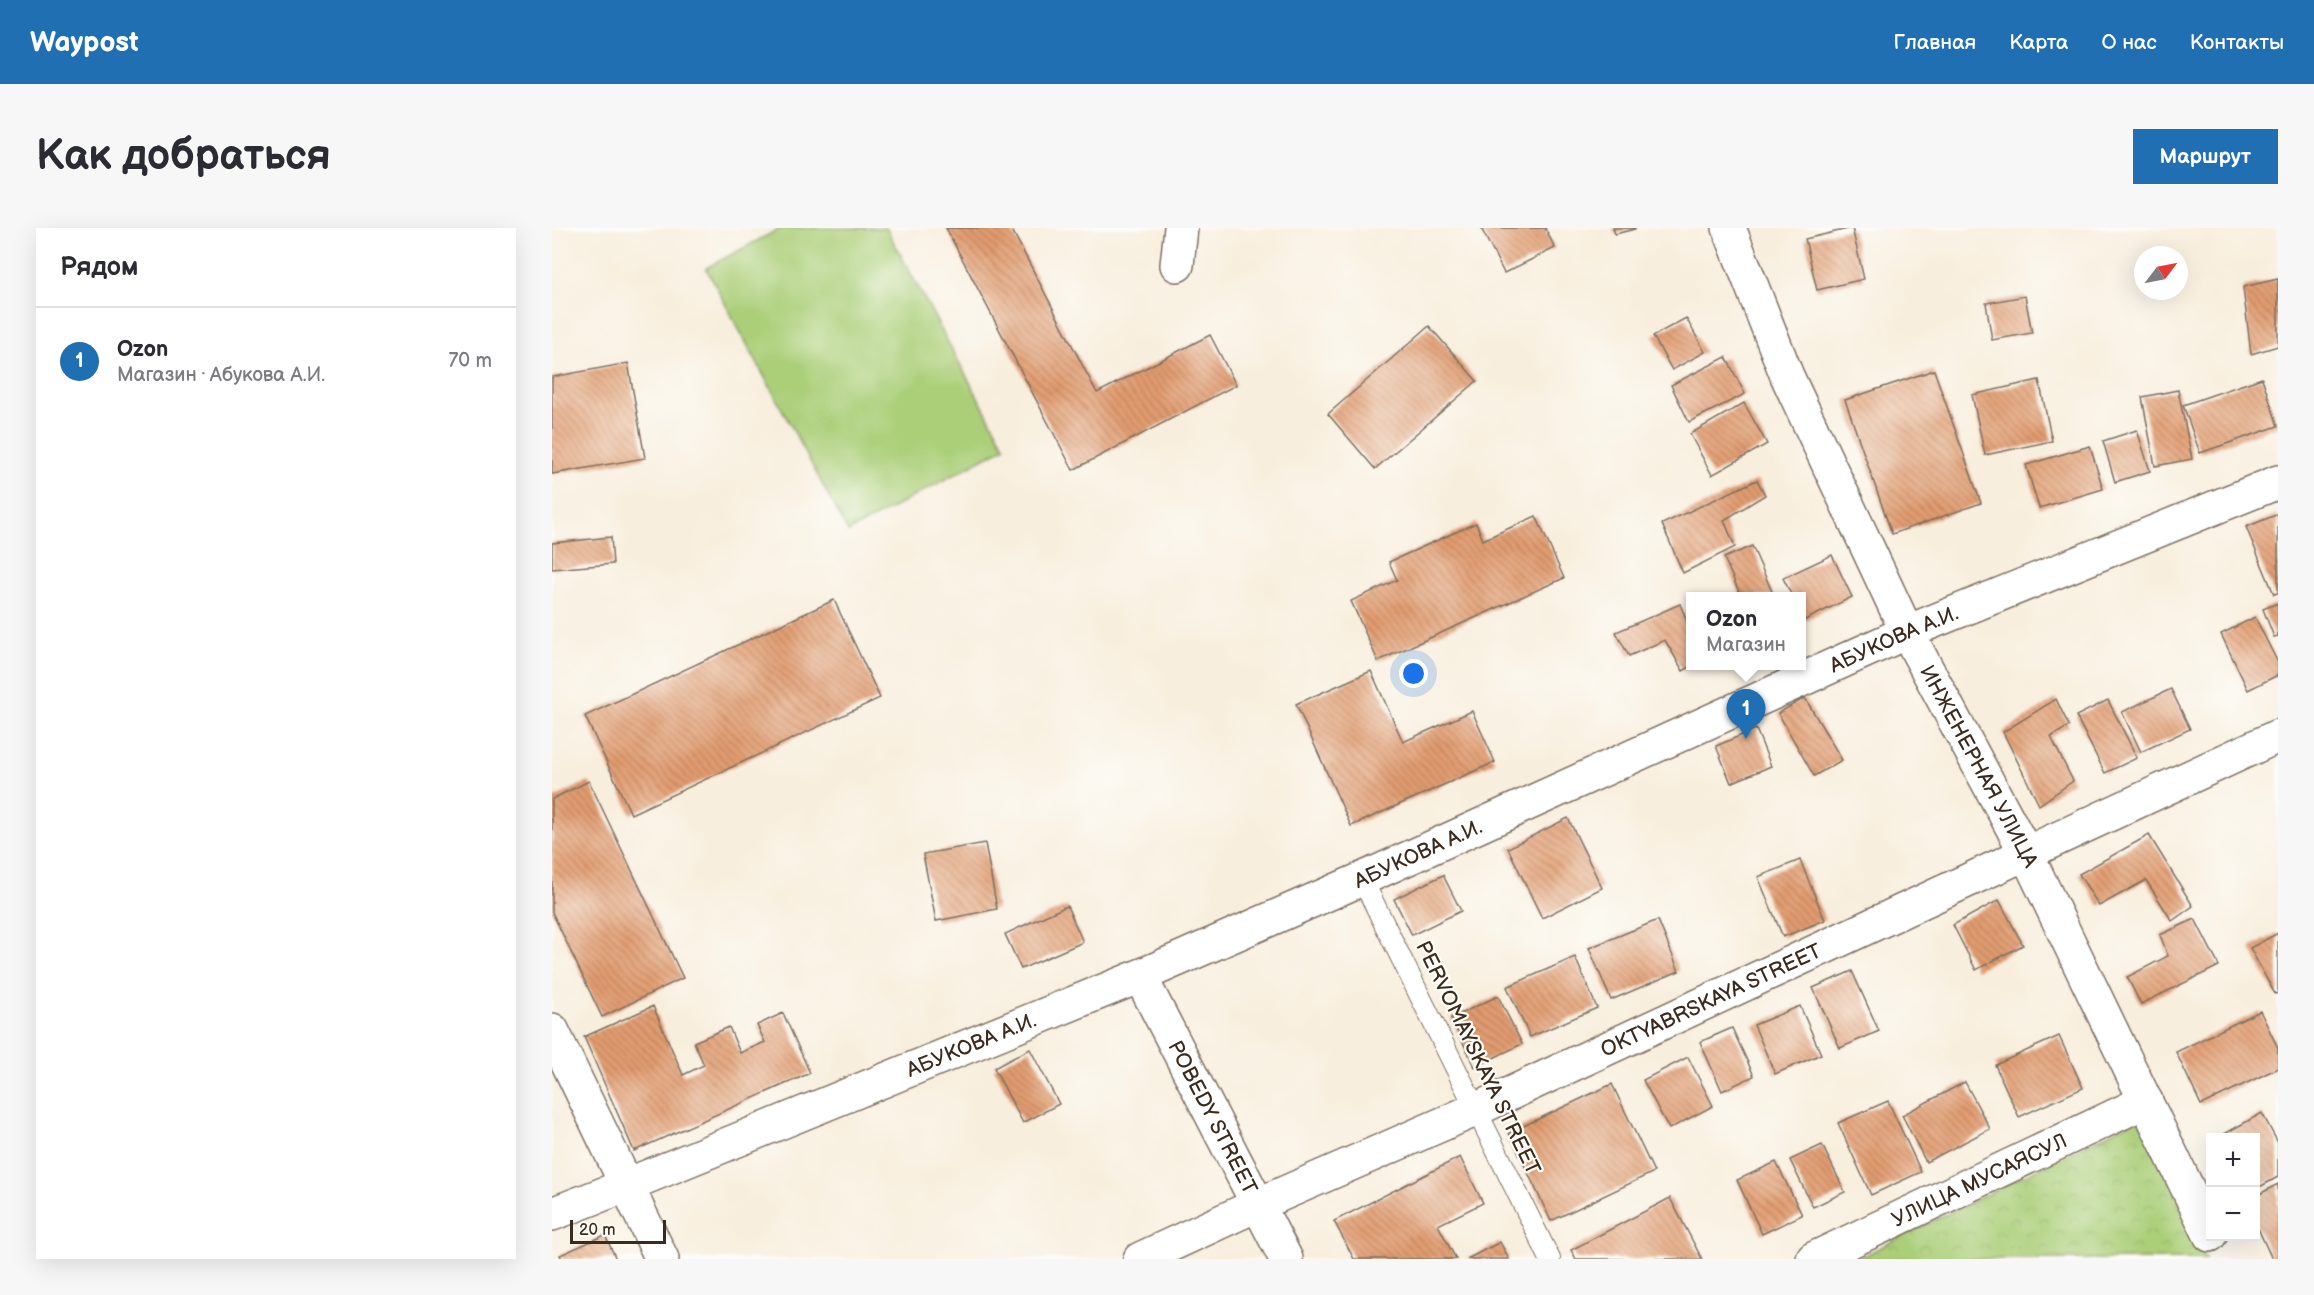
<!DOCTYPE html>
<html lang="ru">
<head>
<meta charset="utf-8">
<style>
  body { margin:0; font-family:"Balsamiq Sans",sans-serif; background:#f7f7f7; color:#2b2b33 }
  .controls { position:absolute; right:18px; bottom:18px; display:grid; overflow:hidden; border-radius:0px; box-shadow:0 6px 24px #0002 }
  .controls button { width:54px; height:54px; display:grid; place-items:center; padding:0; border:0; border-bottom:2px solid #e1e1e2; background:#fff; color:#2b2b33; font:30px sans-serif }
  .compass { position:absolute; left:1582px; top:18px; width:54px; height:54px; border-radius:50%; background:#fff; box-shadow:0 6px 24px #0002; rotate:58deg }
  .scale { position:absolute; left:18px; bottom:15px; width:96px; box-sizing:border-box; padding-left:6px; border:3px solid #3b2a1e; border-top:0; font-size:16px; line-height:21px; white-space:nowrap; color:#3b2a1e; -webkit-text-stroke:4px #fdfcf7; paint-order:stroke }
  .you { position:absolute; left:862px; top:446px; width:21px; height:21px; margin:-15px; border:4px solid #fff; border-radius:50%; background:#1a73e8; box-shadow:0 0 0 9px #1a73e833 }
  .badge { display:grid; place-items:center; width:39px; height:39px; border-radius:50%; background:#1f6fb2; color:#fff; font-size:20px; font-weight:700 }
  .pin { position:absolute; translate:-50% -50px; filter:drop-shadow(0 2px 3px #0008) }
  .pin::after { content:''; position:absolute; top:32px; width:21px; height:18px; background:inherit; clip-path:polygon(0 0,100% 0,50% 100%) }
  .popup { position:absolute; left:1134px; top:364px; width:120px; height:78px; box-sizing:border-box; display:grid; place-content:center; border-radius:0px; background:#fff; filter:drop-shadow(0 2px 4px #0005); font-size:20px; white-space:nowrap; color:#7c7c81 }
  .popup b { font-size:22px; color:#2b2b33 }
  .popup::after { content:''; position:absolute; left:50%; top:100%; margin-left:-12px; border:12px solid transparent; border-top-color:#fff }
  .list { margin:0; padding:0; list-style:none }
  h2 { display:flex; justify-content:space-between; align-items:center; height:78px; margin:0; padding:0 24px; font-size:26px }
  h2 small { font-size:20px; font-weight:400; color:#7c7c81 }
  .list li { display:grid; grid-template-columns:39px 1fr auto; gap:18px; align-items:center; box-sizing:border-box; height:108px; padding:0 24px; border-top:2px solid #e1e1e2 }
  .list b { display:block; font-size:22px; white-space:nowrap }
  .list p { margin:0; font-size:20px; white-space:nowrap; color:#7c7c81 }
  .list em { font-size:20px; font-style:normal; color:#7c7c81 }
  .map { position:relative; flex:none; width:1726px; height:1031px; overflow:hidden; border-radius:0px }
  header { display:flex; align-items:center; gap:36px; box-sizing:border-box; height:84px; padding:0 30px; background:#1f6fb2; color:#fff }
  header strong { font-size:28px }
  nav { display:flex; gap:33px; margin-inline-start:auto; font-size:21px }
  .intro { display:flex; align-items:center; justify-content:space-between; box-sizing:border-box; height:144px; padding:0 36px }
  h1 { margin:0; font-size:42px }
  .button { padding:15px 27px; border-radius:0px; background:#1f6fb2; color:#fff; font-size:21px; font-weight:700 }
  main { display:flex; gap:36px; padding:0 36px }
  aside { flex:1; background:#fff; border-radius:0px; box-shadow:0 6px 24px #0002 }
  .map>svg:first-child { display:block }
  .grass { fill:#abcf79; stroke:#737c4c; stroke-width:1.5 }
  .park { fill:url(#park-crowns); stroke:#737c4c; stroke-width:1.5 }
  .building { fill:url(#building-back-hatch) }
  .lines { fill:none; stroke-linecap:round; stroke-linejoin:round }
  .lane-casing { stroke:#7d6f61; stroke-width:22 }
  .street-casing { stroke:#7d6f61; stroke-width:36 }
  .lane { stroke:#fff; stroke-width:20 }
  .street { stroke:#fff; stroke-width:33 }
  .labels { text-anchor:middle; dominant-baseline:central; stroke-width:4.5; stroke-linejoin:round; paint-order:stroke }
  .street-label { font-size:21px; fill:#3b2a1e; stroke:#fdfcf7 }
</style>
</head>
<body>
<header>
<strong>Waypost</strong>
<nav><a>Главная</a><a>Карта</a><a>О нас</a><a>Контакты</a></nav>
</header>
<div class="intro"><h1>Как добраться</h1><a class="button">Маршрут</a></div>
<main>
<aside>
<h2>Рядом<small></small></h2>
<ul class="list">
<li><span class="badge">1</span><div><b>Ozon</b><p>Магазин · Абукова А.И.</p></div><em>70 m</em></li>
</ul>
</aside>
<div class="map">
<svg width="1726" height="1031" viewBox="0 0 1726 1031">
  <defs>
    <pattern id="park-crowns" width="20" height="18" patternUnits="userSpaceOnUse" patternTransform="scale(1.5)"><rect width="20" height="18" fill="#abcf79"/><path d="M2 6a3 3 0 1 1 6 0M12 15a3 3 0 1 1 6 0" fill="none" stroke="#94b268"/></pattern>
    <pattern id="building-back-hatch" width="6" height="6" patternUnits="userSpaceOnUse" patternTransform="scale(1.5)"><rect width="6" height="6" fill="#e29c6f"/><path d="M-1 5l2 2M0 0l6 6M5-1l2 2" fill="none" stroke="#b87f5b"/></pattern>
  </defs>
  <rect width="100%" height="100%" fill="#fdfcf7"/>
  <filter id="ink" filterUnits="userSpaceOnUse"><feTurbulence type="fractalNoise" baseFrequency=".0167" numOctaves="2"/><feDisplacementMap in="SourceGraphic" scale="12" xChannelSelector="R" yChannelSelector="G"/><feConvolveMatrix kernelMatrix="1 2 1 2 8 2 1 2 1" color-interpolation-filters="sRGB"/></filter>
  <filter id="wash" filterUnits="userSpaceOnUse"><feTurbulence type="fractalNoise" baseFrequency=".008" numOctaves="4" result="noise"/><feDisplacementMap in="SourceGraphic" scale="24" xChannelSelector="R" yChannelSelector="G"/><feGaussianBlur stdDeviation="1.35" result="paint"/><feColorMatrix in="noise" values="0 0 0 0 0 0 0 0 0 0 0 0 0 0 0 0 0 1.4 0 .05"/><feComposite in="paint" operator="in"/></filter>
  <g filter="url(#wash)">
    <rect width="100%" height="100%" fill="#f8eedd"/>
    <path class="grass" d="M229,0H334L453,219L296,304L154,40Z"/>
    <path class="park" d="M1587,890L1654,1031H1305Z"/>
    <g id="blocks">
      <g class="building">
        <path d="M394,0H459L545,165L658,107L684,157L521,242Z"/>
        <path d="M933,0H993L1003,20L952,45L930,2Z"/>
        <path d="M1061,0H1083V1L1063,6Z"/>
        <path d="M1300,0L1312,51L1265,62L1253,11Z"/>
        <path d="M1726,51V118L1699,126L1691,59Z"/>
        <path d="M1473,68L1480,105L1440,112L1434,75Z"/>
        <path d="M1134,90L1153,124L1120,142L1101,108Z"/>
        <path d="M877,98L925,153L823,241L776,186Z"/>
        <path d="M1174,129L1193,166L1137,194L1119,157Z"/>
        <path d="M76,135L93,230L0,246V149Z"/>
        <path d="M1382,142L1429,275L1340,306L1293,172Z"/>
        <path d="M1710,150L1726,198L1648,225L1631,177Z"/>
        <path d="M1487,152L1500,213L1433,227L1420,167Z"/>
        <path d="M1626,162L1640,231L1603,238L1590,169Z"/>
        <path d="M1192,175L1215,216L1160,247L1138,206Z"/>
        <path d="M1585,202L1598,243L1563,254L1551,213Z"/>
        <path d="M1538,218L1551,261L1487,280L1474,237Z"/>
        <path d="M1205,252L1213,267L1172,292L1183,319L1131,345L1110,296Z"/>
        <path d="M1726,286V365L1722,366L1694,299Z"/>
        <path d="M984,288L1012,350L826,433L799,373L845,352L837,334L924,295L931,312Z"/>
        <path d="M59,309L61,336L0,341V315Z"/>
        <path d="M1200,318L1222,368H1189L1172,330Z"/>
        <path d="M1280,327L1300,369L1251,393L1250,368H1240L1231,350Z"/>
        <path d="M282,372L328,470L79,586L33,488Z"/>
        <path d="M1726,375V408L1722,409L1711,381Z"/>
        <path d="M1128,376L1138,400V439L1131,443L1113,412L1077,428L1064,404Z"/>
        <path d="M1703,389L1726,435V447L1696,462L1669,406Z"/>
        <path d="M819,443L851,514L920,483L943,534L799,598L744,476Z"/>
        <path d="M1619,461L1638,501L1589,524L1570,484Z"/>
        <path d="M1253,470L1290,532L1262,548L1226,485Z"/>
        <path d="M1504,471L1517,498L1499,509L1521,553L1487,577L1451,504Z"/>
        <path d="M1556,472L1585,530L1553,545L1524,488Z"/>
        <path d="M1204,501L1219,538L1179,555L1164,518Z"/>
        <path d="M37,553L131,750L50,789L0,684V571Z"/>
        <path d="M1016,590L1050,660L990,690L956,620Z"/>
        <path d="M1597,607L1641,678L1620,693L1594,652L1547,678L1527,646Z"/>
        <path d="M433,615L445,681L384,693L371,626Z"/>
        <path d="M1248,632L1273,692L1231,709L1206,649Z"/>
        <path d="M891,647L909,683L860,707L842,671Z"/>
        <path d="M1447,672L1471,717L1424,742L1401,697Z"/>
        <path d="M515,678L531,714L469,741L453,706Z"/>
        <path d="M1643,691L1667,738L1589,776L1575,749L1616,728L1608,707Z"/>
        <path d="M1106,692L1127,743L1059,772L1037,720Z"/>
        <path d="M1726,705V765L1723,766L1698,720Z"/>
        <path d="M1023,729L1045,780L978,809L955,759Z"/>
        <path d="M1300,743L1327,803L1288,820L1261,760Z"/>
        <path d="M946,768L970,816L923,839L899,790Z"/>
        <path d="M101,778L131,847L152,837L142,814L177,799L188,825L213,814L205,797L231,785L258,845L82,923L32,809Z"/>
        <path d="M1248,778L1269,826L1223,846L1202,797Z"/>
        <path d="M1708,783L1726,820V840L1649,877L1624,824Z"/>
        <path d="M1180,800L1202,848L1170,863L1148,814Z"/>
        <path d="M1507,808L1531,860L1467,889L1443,837Z"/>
        <path d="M478,821L507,876L471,895L442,840Z"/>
        <path d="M1136,829L1161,878L1117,901L1091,852Z"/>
        <path d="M1413,854L1438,901L1374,934L1350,887Z"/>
        <path d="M1060,856L1102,944L999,993L957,905Z"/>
        <path d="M1336,873L1369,944L1319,967L1286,895Z"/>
        <path d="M1710,885L1726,915V949L1704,961V910H1665Z"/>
        <path d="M1270,917L1293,964L1261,979L1238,932Z"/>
        <path d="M908,929L931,975L886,997L904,1031H802L782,993Z"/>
        <path d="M1224,934L1250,987L1210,1006L1185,952Z"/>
        <path d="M1726,956V1031H1720L1704,996V968Z"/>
        <path d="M1118,970L1150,1031H1024L1019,1022Z"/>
        <path d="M53,1007L64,1031H10L8,1027Z"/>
        <path d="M948,1014L957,1031H915Z"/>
      </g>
    </g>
  </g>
  <g filter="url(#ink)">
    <use href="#blocks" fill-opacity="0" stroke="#7d6f61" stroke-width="1.5"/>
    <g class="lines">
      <g class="lane-casing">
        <path id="lane" d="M810,651L998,1031"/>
      </g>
      <g class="street-casing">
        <g id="street">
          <path id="s1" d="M1177,0L1235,148L1355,404L1475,627L1658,1007"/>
          <path d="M625,37L629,0"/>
          <path id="s2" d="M588,748L734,1031"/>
          <path d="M0,802L110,1031"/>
          <path id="s3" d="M0,986L75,957L588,748L810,651L1355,404L1726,254"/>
          <path id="s4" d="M588,1031L707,976L925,881L1726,508"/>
          <path id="s5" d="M1261,1031L1594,873"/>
        </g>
      </g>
      <use href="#lane" class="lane"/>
      <use href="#street" class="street"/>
    </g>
  </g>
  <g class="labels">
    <g class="street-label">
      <text stroke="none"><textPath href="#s3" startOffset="1460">АБУКОВА А.И.</textPath></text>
      <text stroke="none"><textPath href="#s1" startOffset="594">ИНЖЕНЕРНАЯ УЛИЦА</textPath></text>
      <text stroke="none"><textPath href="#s3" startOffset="938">АБУКОВА А.И.</textPath></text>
      <text stroke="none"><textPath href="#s4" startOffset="627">OKTYABRSKAYA STREET</textPath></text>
      <text stroke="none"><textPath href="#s3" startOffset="452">АБУКОВА А.И.</textPath></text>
      <text transform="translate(926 830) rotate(64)">PERVOMAYSKAYA STREET</text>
      <text stroke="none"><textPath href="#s2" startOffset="159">POBEDY STREET</textPath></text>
      <text stroke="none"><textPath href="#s5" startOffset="184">УЛИЦА МУСАЯСУЛ</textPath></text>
    </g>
  </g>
</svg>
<div class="controls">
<button>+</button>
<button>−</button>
</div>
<svg class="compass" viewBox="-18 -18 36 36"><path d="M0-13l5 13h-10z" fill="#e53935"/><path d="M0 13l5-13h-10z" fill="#7c7c81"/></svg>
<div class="scale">20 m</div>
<div class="you"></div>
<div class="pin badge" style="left:1194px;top:511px">1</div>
<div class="popup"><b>Ozon</b>Магазин</div>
</div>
</main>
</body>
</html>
